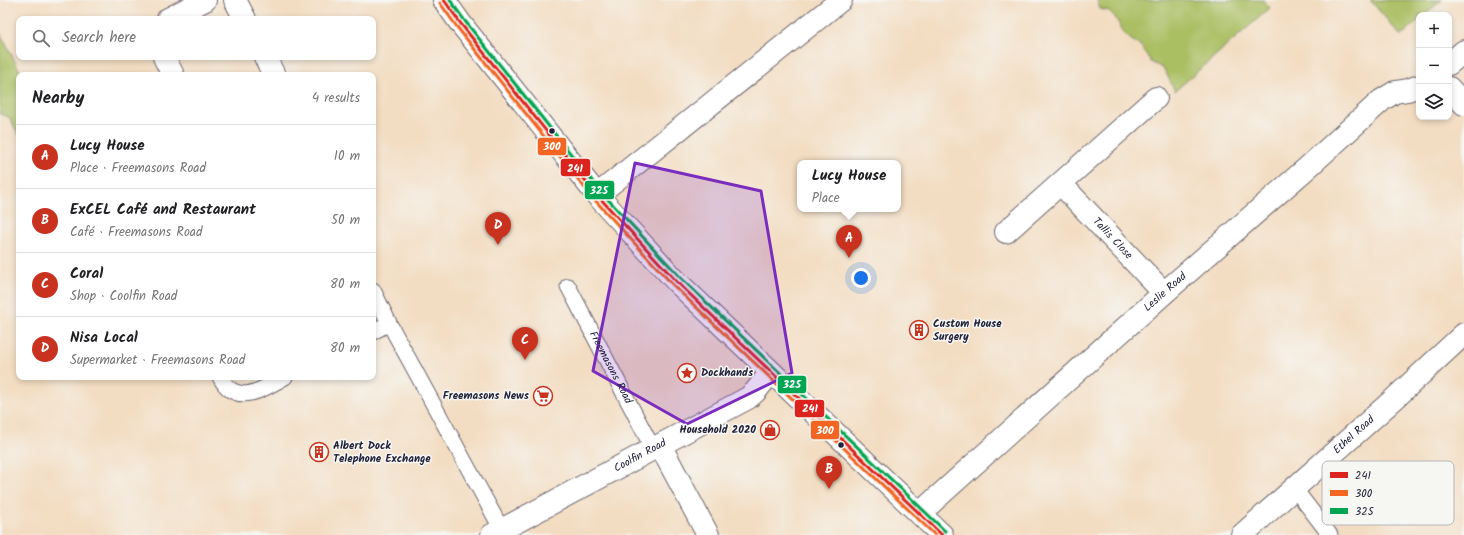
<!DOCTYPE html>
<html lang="en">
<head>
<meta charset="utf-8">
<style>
  body { margin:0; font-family:Kalam,sans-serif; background:#f6f6f6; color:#202124 }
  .controls { position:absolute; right:12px; top:12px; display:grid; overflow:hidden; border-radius:8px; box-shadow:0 2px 6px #0003 }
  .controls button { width:36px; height:36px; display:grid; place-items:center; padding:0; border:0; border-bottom:1px solid #e0e0e0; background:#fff; color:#202124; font:20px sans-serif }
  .you { position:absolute; left:861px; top:278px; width:14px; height:14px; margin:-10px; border:3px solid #fff; border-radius:50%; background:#1a73e8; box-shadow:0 0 0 6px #1a73e833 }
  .badge { display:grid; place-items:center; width:26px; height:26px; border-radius:50%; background:#c8321e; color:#fff; font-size:13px; font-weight:700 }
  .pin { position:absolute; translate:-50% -33px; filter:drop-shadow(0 1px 2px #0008) }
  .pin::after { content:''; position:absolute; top:21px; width:14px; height:12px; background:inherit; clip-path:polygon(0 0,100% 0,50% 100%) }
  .popup { position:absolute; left:797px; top:160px; width:104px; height:52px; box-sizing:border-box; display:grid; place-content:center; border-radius:8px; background:#fff; filter:drop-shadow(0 1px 3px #0005); font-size:13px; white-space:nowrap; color:#757577 }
  .popup b { font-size:15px; color:#202124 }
  .popup::after { content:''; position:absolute; left:50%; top:100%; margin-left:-8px; border:8px solid transparent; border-top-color:#fff }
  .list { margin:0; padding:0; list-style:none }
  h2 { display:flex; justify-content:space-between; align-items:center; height:52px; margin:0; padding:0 16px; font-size:17px }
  h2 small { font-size:13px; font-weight:400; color:#757577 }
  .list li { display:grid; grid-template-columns:26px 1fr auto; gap:12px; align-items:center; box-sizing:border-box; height:64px; padding:0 16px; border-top:1px solid #e0e0e0 }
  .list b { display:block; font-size:15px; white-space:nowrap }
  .list p { margin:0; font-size:13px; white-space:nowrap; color:#757577 }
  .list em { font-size:13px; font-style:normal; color:#757577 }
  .icon { flex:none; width:22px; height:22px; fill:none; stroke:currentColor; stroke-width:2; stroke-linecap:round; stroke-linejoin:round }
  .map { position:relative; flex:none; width:1464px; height:535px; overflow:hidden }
  .search { position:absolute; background:#fff; box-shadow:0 2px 6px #0003; left:16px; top:16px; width:360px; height:44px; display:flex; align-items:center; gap:10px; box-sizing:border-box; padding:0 14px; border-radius:8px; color:#757577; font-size:15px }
  .panel { position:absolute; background:#fff; box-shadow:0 2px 6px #0003; left:16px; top:72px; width:360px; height:308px; border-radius:8px }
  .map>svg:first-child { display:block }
  .green { fill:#aabe62; stroke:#66704e }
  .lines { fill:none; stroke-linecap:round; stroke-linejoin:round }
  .service-casing { stroke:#6b636a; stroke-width:17 }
  .minor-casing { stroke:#6b636a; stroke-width:24 }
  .tertiary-casing { stroke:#6b636a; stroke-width:24 }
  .service { stroke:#fff; stroke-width:15 }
  .minor { stroke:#fff; stroke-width:22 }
  .tertiary { stroke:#fff; stroke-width:22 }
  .bus-1-casing { stroke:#f6f6f2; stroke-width:6 }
  .bus-2-casing { stroke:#f6f6f2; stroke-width:6 }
  .bus-3-casing { stroke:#f6f6f2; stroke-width:6 }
  .bus-1 { stroke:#dc241f; stroke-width:3 }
  .bus-2 { stroke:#f26522; stroke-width:3 }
  .bus-3 { stroke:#00a651; stroke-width:3 }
  .marked { fill:#7b2cbf; fill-opacity:0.2; stroke:#7b2cbf; stroke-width:3; stroke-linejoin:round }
  .bus-dot { fill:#22223b; stroke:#f6f6f2; stroke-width:1.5 }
  .labels { text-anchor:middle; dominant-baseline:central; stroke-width:3; stroke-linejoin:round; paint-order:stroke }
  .street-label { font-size:11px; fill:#22223b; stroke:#f6f6f2 }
  .poi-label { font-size:11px; font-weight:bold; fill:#22223b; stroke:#f6f6f2; text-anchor:start }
  .key { fill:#f6f6f2; stroke:#b6b6bb; stroke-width:1 }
  .key-label { font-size:11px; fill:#22223b }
  .line-badge { stroke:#f6f6f2; stroke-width:1.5 }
  .badge-label { font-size:11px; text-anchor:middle; font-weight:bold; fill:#fff }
</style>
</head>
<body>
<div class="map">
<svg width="1464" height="535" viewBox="0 0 1464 535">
  <rect width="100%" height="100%" fill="#f6f6f2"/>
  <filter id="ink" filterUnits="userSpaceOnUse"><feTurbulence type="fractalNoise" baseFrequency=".025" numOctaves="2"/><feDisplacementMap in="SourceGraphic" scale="8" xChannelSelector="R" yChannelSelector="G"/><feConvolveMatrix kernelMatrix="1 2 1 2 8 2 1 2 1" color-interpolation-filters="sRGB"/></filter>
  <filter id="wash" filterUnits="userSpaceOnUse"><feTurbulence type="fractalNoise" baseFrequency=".012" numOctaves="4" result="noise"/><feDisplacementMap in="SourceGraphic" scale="16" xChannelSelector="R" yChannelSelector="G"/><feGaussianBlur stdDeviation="0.9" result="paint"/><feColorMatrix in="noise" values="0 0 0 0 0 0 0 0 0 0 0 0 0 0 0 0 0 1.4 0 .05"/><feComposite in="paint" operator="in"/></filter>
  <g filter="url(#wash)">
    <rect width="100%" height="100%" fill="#f3ddc2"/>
    <g class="green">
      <path d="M1097,0H1263L1270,8L1175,91L1164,69L1151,62L1141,46L1130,39L1124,33L1115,17L1109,11L1100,9Z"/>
      <path d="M1370,0H1442L1425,15H1419V20L1401,36Z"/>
      <path d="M0,33L22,75H19V135L9,117L0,114Z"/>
    </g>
  </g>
  <g filter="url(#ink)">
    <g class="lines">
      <g class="service-casing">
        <g id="service">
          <path id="s1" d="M568,286L653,449"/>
          <path d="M373,290L389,323L502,530"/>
          <path d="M373,332L389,323"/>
          <path d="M220,377C236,408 263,389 285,377"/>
          <path d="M1294,488L1330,535"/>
        </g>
      </g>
      <g class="minor-casing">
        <g id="minor">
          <path d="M235,0L245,19"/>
          <path d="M168,19L205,0"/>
          <path d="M164,57L173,75"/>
          <path d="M265,57L274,75"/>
          <path d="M1449,64L1464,51"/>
          <path d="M1449,88L1464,104"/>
          <path id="s2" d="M1061,184L1164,293"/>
          <path d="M597,195L841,0"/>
          <path d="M1006,232L1156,98"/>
          <path d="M660,445L708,535"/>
          <path id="s3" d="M920,513L1164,293L1307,168L1382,100L1395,92L1408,90L1419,86"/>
          <path id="s4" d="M492,535L748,398L755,392L771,372"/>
          <path id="s5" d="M1242,535L1393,400L1464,334"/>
        </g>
      </g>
      <g class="tertiary-casing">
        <path id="tertiary" d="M444,0L461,24L597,195L677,282L942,535"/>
      </g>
      <use href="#service" class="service"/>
      <use href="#minor" class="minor"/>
      <use href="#tertiary" class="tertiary"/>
      <g class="bus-1-casing">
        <path id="bus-1" d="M444,0L461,24L597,195L677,282L942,535"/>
      </g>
      <g class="bus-2-casing">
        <path id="bus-2" d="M440,3L457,27L593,198L673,285L935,535"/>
      </g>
      <g class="bus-3-casing">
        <path id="bus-3" d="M450,0L465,21L601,192L681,278L945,531"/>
      </g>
      <use href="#bus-1" class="bus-1"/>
      <use href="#bus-2" class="bus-2"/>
      <use href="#bus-3" class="bus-3"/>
    </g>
  </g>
  <path class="marked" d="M635,163L761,191L792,373L687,424L593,371Z"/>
  <defs>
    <g id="building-ring" transform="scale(1)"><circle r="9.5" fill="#f6f6f2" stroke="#c8321e" stroke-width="1.5"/><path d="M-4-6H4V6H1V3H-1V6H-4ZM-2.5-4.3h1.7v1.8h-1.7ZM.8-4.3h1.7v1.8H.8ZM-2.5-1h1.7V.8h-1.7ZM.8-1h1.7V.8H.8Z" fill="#c8321e"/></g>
    <g id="sight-ring" transform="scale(1)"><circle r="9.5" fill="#f6f6f2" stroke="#c8321e" stroke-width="1.5"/><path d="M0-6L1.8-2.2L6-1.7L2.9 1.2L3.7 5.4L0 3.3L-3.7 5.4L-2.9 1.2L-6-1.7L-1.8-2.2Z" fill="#c8321e"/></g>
    <g id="supermarket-ring" transform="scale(1)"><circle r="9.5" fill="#f6f6f2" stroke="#c8321e" stroke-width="1.5"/><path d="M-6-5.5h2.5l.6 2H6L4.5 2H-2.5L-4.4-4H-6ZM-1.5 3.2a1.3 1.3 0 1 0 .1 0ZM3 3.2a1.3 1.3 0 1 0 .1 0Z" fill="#c8321e"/></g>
    <g id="shop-ring" transform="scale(1)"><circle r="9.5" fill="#f6f6f2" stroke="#c8321e" stroke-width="1.5"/><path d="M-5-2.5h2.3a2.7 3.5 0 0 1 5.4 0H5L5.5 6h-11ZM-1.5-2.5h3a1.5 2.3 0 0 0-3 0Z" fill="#c8321e"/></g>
  </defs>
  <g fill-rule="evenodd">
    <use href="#building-ring" x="919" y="330"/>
    <use href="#sight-ring" x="687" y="373"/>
    <use href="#supermarket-ring" x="543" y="396"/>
    <use href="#shop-ring" x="770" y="430"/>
    <use href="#building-ring" x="319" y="452"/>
  </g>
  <g class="bus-dot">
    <circle cx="552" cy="131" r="3.5"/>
    <circle cx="841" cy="445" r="3.5"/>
  </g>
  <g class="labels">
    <g class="street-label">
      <text stroke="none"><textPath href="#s2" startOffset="75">Tallis Close</textPath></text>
      <text stroke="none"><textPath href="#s3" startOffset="330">Leslie Road</textPath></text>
      <text stroke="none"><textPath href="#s1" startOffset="92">Freemasons Road</textPath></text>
      <text stroke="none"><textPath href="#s5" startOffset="150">Ethel Road</textPath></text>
      <text stroke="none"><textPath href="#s4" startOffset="168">Coolfin Road</textPath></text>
    </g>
    <g class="poi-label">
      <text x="933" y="324">Custom House<tspan x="933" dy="13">Surgery</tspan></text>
      <text x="701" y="373">Dockhands</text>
      <text x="529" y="396" text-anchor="end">Freemasons News</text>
      <text x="756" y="430" text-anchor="end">Household 2020</text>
      <text x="333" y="446">Albert Dock<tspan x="333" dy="13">Telephone Exchange</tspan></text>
    </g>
  </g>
  <rect x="1322" y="461" width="132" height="64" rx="6" class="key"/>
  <rect x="1330" y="472" width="18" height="6" fill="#dc241f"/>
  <rect x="1330" y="490" width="18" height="6" fill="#f26522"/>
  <rect x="1330" y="508" width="18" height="6" fill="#00a651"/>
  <g class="key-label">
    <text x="1355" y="479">241</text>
    <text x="1355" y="497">300</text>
    <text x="1355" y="515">325</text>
  </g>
  <g class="line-badge">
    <rect x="537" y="137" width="30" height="19" rx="4" fill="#f26522"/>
    <rect x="560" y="158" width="31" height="19" rx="4" fill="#dc241f"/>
    <rect x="584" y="180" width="31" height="20" rx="4" fill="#00a651"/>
    <rect x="777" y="375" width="30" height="19" rx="4" fill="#00a651"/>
    <rect x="794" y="399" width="31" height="19" rx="4" fill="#dc241f"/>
    <rect x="810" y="420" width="30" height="20" rx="4" fill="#f26522"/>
  </g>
  <g class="badge-label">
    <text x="552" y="150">300</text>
    <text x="575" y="172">241</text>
    <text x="599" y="194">325</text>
    <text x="792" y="388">325</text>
    <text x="810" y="412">241</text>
    <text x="825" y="434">300</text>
  </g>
</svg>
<div class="controls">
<button>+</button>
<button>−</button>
<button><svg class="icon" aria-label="layers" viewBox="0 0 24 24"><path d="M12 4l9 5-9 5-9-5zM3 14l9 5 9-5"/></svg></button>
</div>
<div class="you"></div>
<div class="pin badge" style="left:849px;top:258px">A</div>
<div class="popup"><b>Lucy House</b>Place</div>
<div class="pin badge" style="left:829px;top:489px">B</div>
<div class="pin badge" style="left:525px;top:360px">C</div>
<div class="pin badge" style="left:498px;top:245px">D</div>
<div class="search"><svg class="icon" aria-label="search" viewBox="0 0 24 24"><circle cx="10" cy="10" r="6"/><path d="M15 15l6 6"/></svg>Search here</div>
<section class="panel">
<h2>Nearby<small>4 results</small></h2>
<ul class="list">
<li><span class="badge">A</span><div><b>Lucy House</b><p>Place · Freemasons Road</p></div><em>10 m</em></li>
<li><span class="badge">B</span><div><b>ExCEL Café and Restaurant</b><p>Café · Freemasons Road</p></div><em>50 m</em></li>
<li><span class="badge">C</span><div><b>Coral</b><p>Shop · Coolfin Road</p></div><em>80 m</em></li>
<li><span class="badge">D</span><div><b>Nisa Local</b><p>Supermarket · Freemasons Road</p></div><em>80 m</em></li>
</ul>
</section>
</div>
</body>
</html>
